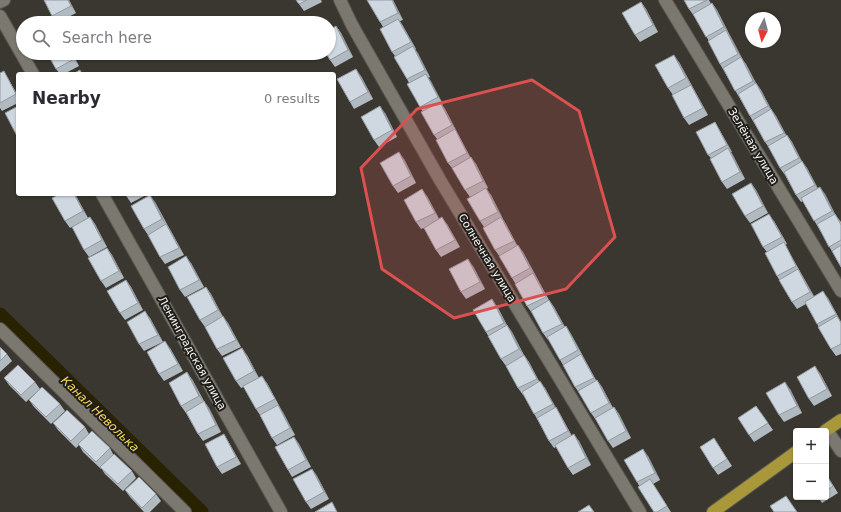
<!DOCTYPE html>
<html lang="en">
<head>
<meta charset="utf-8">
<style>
  body { margin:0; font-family:"DejaVu Sans",sans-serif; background:#f2f2f3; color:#2b2b33 }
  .controls { position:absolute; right:12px; bottom:12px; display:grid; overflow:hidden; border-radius:4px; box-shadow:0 1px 3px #0004 }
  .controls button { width:36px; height:36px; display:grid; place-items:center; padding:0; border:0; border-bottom:1px solid #e1e1e2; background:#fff; color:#2b2b33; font:20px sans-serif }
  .compass { position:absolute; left:745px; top:12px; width:36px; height:36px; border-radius:50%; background:#fff; box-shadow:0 1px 3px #0004; rotate:186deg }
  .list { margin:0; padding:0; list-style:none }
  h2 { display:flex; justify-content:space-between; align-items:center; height:52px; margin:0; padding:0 16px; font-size:17px }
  h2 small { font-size:13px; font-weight:400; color:#7c7c81 }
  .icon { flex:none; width:22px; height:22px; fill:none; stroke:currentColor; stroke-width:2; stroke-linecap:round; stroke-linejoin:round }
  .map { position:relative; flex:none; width:841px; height:512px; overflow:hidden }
  .search { position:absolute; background:#fff; box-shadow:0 1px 3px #0004; left:16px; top:16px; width:320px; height:44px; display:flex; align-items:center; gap:10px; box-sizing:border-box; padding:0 14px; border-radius:22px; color:#7c7c81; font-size:15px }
  .panel { position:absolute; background:#fff; box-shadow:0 1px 3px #0004; left:16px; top:72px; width:320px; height:124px; border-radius:4px }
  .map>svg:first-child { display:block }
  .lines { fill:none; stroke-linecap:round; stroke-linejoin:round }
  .canal { stroke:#292201; stroke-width:15 }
  .minor-casing { stroke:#58564f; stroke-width:14 }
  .major-casing { stroke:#58564f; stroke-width:14 }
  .minor { stroke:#7a786f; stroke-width:12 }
  .major { stroke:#a9983a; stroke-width:12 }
  .wall { fill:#b2bac1 }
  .shaded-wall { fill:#91979d }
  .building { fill:#cfd8e0; stroke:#91979d }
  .marked { fill:#dc5150; fill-opacity:0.2; stroke:#dc5150; stroke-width:3; stroke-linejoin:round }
  .labels { text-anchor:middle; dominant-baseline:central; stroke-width:4; stroke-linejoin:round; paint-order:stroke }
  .street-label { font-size:11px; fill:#f6f5f0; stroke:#1f1e1a }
  .water-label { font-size:12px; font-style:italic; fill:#f6da4d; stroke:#1f1e1a }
</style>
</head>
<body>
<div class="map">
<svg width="841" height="512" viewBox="0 0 841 512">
  <rect width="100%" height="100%" fill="#39372f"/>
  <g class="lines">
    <path class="canal" d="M0,315L201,512"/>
    <g class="minor-casing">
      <g id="minor">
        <path d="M340,0L352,25L440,180L640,512"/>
        <path d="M665,0L841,291"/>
        <path d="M0,2L4,0"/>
        <path d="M0,16L33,74"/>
        <path d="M102,194L281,512"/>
        <path d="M0,329L185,512"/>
        <path d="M827,430L841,451"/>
      </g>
    </g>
    <g class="major-casing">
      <g id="major">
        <path d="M825,431L841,420"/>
        <path d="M713,512L796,452"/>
      </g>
    </g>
    <use href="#minor" class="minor"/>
    <use href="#major" class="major"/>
  </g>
  <g class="wall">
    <path d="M69,0L76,13L57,23L52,16Z"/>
    <path d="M296,0H321L322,2L304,11Z"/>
    <path d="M367,0H393L403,20L400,21L403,26L416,49H415L430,77L428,78L443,104L442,105L445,109L457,132L470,157L476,164L488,188L486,189L491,195L503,219L506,224L517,245L523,252L549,300L554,307L565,327L566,326L571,334L596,380H597L602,387L613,408L614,407L619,414L631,438L613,448L608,441L596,420L591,413L580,394L575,387L563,365L549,340H548L543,333L532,313L527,306L515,283L512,278L500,257L495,250L484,227L480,221L479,192L470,197L465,190L452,168L448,163L437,139L434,135L423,112L420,107L409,83L407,79L395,56L392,52L383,27L380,22Z"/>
    <path d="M684,0H709L711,4L712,3L717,10L742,59L746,64L756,83L761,90L771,109L776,116L786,135H787L792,142L802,162L807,168L818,189L825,194L835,214L841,222V267L803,201L801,202L796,195L785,175L780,168L770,149L765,142L720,64L709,41L694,16L689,9Z"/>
    <path d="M641,2L646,9L658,32L640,42L635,35Z"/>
    <path d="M336,26L341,33L353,57L335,67L330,60Z"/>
    <path d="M47,53H72L79,66L64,74H60L56,69Z"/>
    <path d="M679,62L708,115L689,125L684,118L679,92L673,95L668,88Z"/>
    <path d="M0,73L8,78L18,96V103L2,111L0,108Z"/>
    <path d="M361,76L373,99L354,109L350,102Z"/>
    <path d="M385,113L397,137L379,147L374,140Z"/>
    <path d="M715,122L719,129L732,152H731L745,179L727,189L722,182L711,158L708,155Z"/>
    <path d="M404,159L416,183L398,193L393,186Z"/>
    <path d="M751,183L756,190L768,213L750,223L745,216Z"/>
    <path d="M53,194H75L88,218L90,217L95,224L107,247L89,257L84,250L82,222L70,228L65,221L55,197Z"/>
    <path d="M125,194H148L131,203Z"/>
    <path d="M427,196L439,219L447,224L460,247L441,257L436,250L424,228L421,229L416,222Z"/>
    <path d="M155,202L184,255L165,264L160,257L148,235L144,229Z"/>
    <path d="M774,221L787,244L785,245L788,250L814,296L828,298L841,322V354L836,356L831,349L806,304L797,309L792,302L777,276L767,252L763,247Z"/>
    <path d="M107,248L112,255L124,278L106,288L101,281Z"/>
    <path d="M191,263L204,287L185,297L180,290Z"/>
    <path d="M473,266L485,289L466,299L461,292Z"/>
    <path d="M126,280L131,287L143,310L125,320L120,313Z"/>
    <path d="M206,287L211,294L223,317L228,323L241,347L222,356L217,349L205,327L200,320Z"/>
    <path d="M497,306L507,325L512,332L524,355L529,362L539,381L545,388L555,407L560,414L572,436L579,441L591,465L573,475L568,468L556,447L554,448L549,441L524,395H523L518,388L506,366L501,359L486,332Z"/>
    <path d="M150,318L163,342L144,351L139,344Z"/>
    <path d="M0,347L7,354L12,361L0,372Z"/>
    <path d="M170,348L183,371L164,381L159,374Z"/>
    <path d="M247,355L259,378L267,383L295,435L277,445L272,438L260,415L256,409L244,387L241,388L236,381Z"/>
    <path d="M820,373L832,396L814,406L809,399Z"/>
    <path d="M4,378L35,382L40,389L26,402L9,385Z"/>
    <path d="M192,379L204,401L209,408L221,432L203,441L198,434L186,413L181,406Z"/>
    <path d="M790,389L802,413L784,422L779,415Z"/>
    <path d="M29,400L60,404L65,411L51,424L34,407Z"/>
    <path d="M761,413L773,430L754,442L749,435Z"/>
    <path d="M53,423L85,427L89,434L110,448L113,454L132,471L136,478L123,491L105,474L101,468V469L83,452L79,445L76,448L58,430Z"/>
    <path d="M294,437L299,444L311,467L292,477L288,470Z"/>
    <path d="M228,441L241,464L222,474L217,467Z"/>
    <path d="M719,446L732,466L718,475L713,468Z"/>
    <path d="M648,456L660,480L653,484L671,512H654L637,482Z"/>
    <path d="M312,469L317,476L329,499L311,509L306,502Z"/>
    <path d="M826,474L838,493L822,503L818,497H826Z"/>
    <path d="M125,490L156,494L161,501L150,512H144L130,497Z"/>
  </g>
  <g class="shaded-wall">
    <path d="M68,0H69L76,13L71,6Z"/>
    <path d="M392,0H393L403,20L398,13Z"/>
    <path d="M641,2L646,9L658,32L653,25Z"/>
    <path d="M712,3L717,10L729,34L724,27Z"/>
    <path d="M398,19L403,26L416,49L411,42Z"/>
    <path d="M336,26L341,33L353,57L348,50Z"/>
    <path d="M726,30L731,37L758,88L753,81Z"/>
    <path d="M413,46L418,53L430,77L425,70Z"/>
    <path d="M71,53H72L79,66L74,59Z"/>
    <path d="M674,55L679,62L708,115L703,108Z"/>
    <path d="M356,69L361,76L373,99L368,92Z"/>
    <path d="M426,74L431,81L443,104L438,97Z"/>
    <path d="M756,83L761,90L773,113L768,106Z"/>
    <path d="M440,102L445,109L457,132L452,125Z"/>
    <path d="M380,106L385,113L397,137L392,130Z"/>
    <path d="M771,109L776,116L789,140L784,133Z"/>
    <path d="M715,122L719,129L732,152L727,145Z"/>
    <path d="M455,129L459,136L472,160L467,153Z"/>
    <path d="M787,135L792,142L804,165L799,158Z"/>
    <path d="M728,148L733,155L745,179L740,172Z"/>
    <path d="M399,152L404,159L416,183L411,176Z"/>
    <path d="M471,157L476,164L488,188L483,181Z"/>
    <path d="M802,161L807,168L820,192L815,185Z"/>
    <path d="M751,183L756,190L768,213L763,206Z"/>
    <path d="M820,187L825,194L837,218L832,211Z"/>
    <path d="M486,188L491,195L503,219L498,212Z"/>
    <path d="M422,189L427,196L440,220L435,213Z"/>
    <path d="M74,194H75L88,218L83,211Z"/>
    <path d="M150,195L155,202L167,226L162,219Z"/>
    <path d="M769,214L774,221L787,244L782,237Z"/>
    <path d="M90,217L95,224L107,247L102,240Z"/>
    <path d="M442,217L447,224L460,247L455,240Z"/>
    <path d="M501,217L506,224L518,248L514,241Z"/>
    <path d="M166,224L171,231L184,255L179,248Z"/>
    <path d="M784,242L788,250L815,299L810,292Z"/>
    <path d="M518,245L523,252L550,304L546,297Z"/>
    <path d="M107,248L112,255L124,278L119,271Z"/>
    <path d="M186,256L191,263L204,287L199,280Z"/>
    <path d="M468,259L473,266L485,289L480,282Z"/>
    <path d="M126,280L131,287L143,310L138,303Z"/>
    <path d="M206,287L211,294L223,317L218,310Z"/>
    <path d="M823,291L828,298L841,322V323Z"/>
    <path d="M492,299L497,306L509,330L504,323Z"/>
    <path d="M549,300L554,307L567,331L562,324Z"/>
    <path d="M145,311L150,318L163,342L158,335Z"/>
    <path d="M223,316L228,323L241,347L236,340Z"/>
    <path d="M507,325L512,332L524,356L519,349Z"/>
    <path d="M566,326L571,334L598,385L594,378Z"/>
    <path d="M165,341L170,348L183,371L178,364Z"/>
    <path d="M242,348L247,355L259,378L254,371Z"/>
    <path d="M524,355L529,362L541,386L537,379Z"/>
    <path d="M815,366L820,373L832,396L827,389Z"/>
    <path d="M187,372L192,379L204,403L199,396Z"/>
    <path d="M262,376L267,383L279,406L275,399Z"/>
    <path d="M597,380L602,387L614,410L609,403Z"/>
    <path d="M540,381L545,388L558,411L553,404Z"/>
    <path d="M785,382L790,389L802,413L797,406Z"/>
    <path d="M204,401L209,408L221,432L216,425Z"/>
    <path d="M278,405L283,412L295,435L290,428Z"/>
    <path d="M556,407L560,414L573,438L568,431Z"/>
    <path d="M614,407L619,414L631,438L626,431Z"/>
    <path d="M224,434L228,441L241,464L236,457Z"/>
    <path d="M574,434L579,441L591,465L586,458Z"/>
    <path d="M294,437L299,444L311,467L306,460Z"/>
    <path d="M643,449L648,456L660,480L655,473Z"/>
    <path d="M312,469L317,476L329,499L324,492Z"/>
  </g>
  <g class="building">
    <path d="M44,0H68L71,6L52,16Z"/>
    <path d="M296,0H307L299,4Z"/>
    <path d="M367,0H392L398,13L380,22Z"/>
    <path d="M684,0H707L689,9Z"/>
    <path d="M641,2L653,25L635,35L622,13Z"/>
    <path d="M712,3L724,27L706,37L693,14Z"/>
    <path d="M398,19L411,42L392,52L380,29Z"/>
    <path d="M336,26L348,50L330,60L326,53H329V30Z"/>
    <path d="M726,30L738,54L720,64L708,41Z"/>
    <path d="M413,46L425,70L407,79L394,57Z"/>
    <path d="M47,53H71L74,59L56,69Z"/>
    <path d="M674,55L686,78L668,88L655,65Z"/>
    <path d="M741,57L753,81L735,91L723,68Z"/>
    <path d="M356,69L368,92L350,102L337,79Z"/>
    <path d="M80,70L82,74H73Z"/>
    <path d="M4,71L16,94L0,103V73Z"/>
    <path d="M426,74L438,97L420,107L407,84Z"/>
    <path d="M756,83L768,106L750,116L738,94Z"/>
    <path d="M691,85L703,108L684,118L672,95Z"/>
    <path d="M440,102L452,125L434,135L421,112Z"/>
    <path d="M18,106V136H17L5,113Z"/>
    <path d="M380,106L392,130L374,140L361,117Z"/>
    <path d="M771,109L784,133L765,142L753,120Z"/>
    <path d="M715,122L727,145L708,155L696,132Z"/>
    <path d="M455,129L467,153L448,163L436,140Z"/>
    <path d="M787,135L799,158L780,168L768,146Z"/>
    <path d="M728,148L740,172L722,182L710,159Z"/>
    <path d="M399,152L411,176L393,186L380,163Z"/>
    <path d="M471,157L483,181L465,190L452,168Z"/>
    <path d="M802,161L815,185L796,195L784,172Z"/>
    <path d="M751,183L763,206L745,216L732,194Z"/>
    <path d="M820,187L832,211L814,221L801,198Z"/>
    <path d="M486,188L498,212L480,221L467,199Z"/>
    <path d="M422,189L435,213L416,222L404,200Z"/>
    <path d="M60,194H74L83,211L65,221L52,198Z"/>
    <path d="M125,194H130L126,196Z"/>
    <path d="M150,195L162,219L144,229L131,206Z"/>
    <path d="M769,214L782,237L763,247L751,224Z"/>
    <path d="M835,214L841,225V240L829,247L817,224Z"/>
    <path d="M90,217L102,240L84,250L72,227Z"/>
    <path d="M442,217L455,240L436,250L424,228Z"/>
    <path d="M501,217L514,241L495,250L483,228Z"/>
    <path d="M166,224L179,248L160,257L148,235Z"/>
    <path d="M784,242L796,266L777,276L765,253Z"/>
    <path d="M518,245L530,268L512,278L499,256Z"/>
    <path d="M841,245V267L832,251Z"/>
    <path d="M107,248L119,271L101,281L88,258Z"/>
    <path d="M186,256L199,280L180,290L168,267Z"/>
    <path d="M468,259L480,282L461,292L449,269Z"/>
    <path d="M798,269L810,292L792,302L779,280Z"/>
    <path d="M533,273L546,297L527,306L515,284Z"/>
    <path d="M126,280L138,303L120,313L107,291Z"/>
    <path d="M206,287L218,310L200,320L187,297Z"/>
    <path d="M823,291L836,314L817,324L805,302Z"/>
    <path d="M492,299L504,323L486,332L473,310Z"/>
    <path d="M549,300L562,324L543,333L531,311Z"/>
    <path d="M145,311L158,335L139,344L127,322Z"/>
    <path d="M223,316L236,340L217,349L205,327Z"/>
    <path d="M837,316L841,323V344L831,349L818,327Z"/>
    <path d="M507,325L519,349L501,359L488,336Z"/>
    <path d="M566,326L578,350L560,360L547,337Z"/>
    <path d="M165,341L178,364L159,374L147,352Z"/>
    <path d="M0,347L7,354L0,361Z"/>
    <path d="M242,348L254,371L236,381L223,358Z"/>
    <path d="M581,354L594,378L575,387L563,365Z"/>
    <path d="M524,355L537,379L518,388L506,366Z"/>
    <path d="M18,365L35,382L21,395L4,378Z"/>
    <path d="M815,366L827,389L809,399L797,377Z"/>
    <path d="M187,372L199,396L181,406L169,383Z"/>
    <path d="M262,376L275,399L256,409L243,386Z"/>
    <path d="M597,380L609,403L591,413L578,391Z"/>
    <path d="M540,381L553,404L534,414L522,392Z"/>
    <path d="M785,382L797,406L779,415L766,393Z"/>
    <path d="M42,387L60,404L46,417L29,400Z"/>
    <path d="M204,401L216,425L198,434L186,412Z"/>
    <path d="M278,405L290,428L272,438L260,415Z"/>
    <path d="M756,406L768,423L749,435L738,418Z"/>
    <path d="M556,407L568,431L549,441L537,418Z"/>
    <path d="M614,407L626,431L608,441L595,418Z"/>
    <path d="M67,410L85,427L71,441L53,423Z"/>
    <path d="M92,431L110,448L96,462L78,444Z"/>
    <path d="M224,434L236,457L217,467L205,444Z"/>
    <path d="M574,434L586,458L568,468L555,445Z"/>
    <path d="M294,437L306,460L288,470L275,447Z"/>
    <path d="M714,438L727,459L713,468L700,447Z"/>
    <path d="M643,449L655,473L637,482L624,460Z"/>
    <path d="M114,454L132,471L118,484L100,467Z"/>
    <path d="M312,469L324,492L306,502L293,479Z"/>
    <path d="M826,474L833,486L826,491Z"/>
    <path d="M139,477L156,494L142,508L125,490Z"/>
    <path d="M650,479L667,506L657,512H654L638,487Z"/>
    <path d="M786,496L797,512H774L770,506Z"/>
    <path d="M332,502L337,512H315Z"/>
    <path d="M589,505L594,512H578Z"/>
  </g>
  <path class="marked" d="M532,80L579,111L615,237L566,289L454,318L382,269L361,168L417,109Z"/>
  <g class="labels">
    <g class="street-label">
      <text transform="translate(753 146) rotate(59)">Зелёная улица</text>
      <text transform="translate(487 258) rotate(59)">Солнечная улица</text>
      <text transform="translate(192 353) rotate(61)">Ленинградская улица</text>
    </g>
    <g class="water-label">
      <text transform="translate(100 414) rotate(44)">Канал Неволька</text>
    </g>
  </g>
</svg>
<div class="controls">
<button>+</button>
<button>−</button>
</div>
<svg class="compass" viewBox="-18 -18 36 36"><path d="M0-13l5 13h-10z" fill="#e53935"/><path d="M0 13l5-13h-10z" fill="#7c7c81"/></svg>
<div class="search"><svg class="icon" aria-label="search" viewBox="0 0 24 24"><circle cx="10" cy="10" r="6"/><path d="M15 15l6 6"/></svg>Search here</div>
<section class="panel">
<h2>Nearby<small>0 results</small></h2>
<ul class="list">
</ul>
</section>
</div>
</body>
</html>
